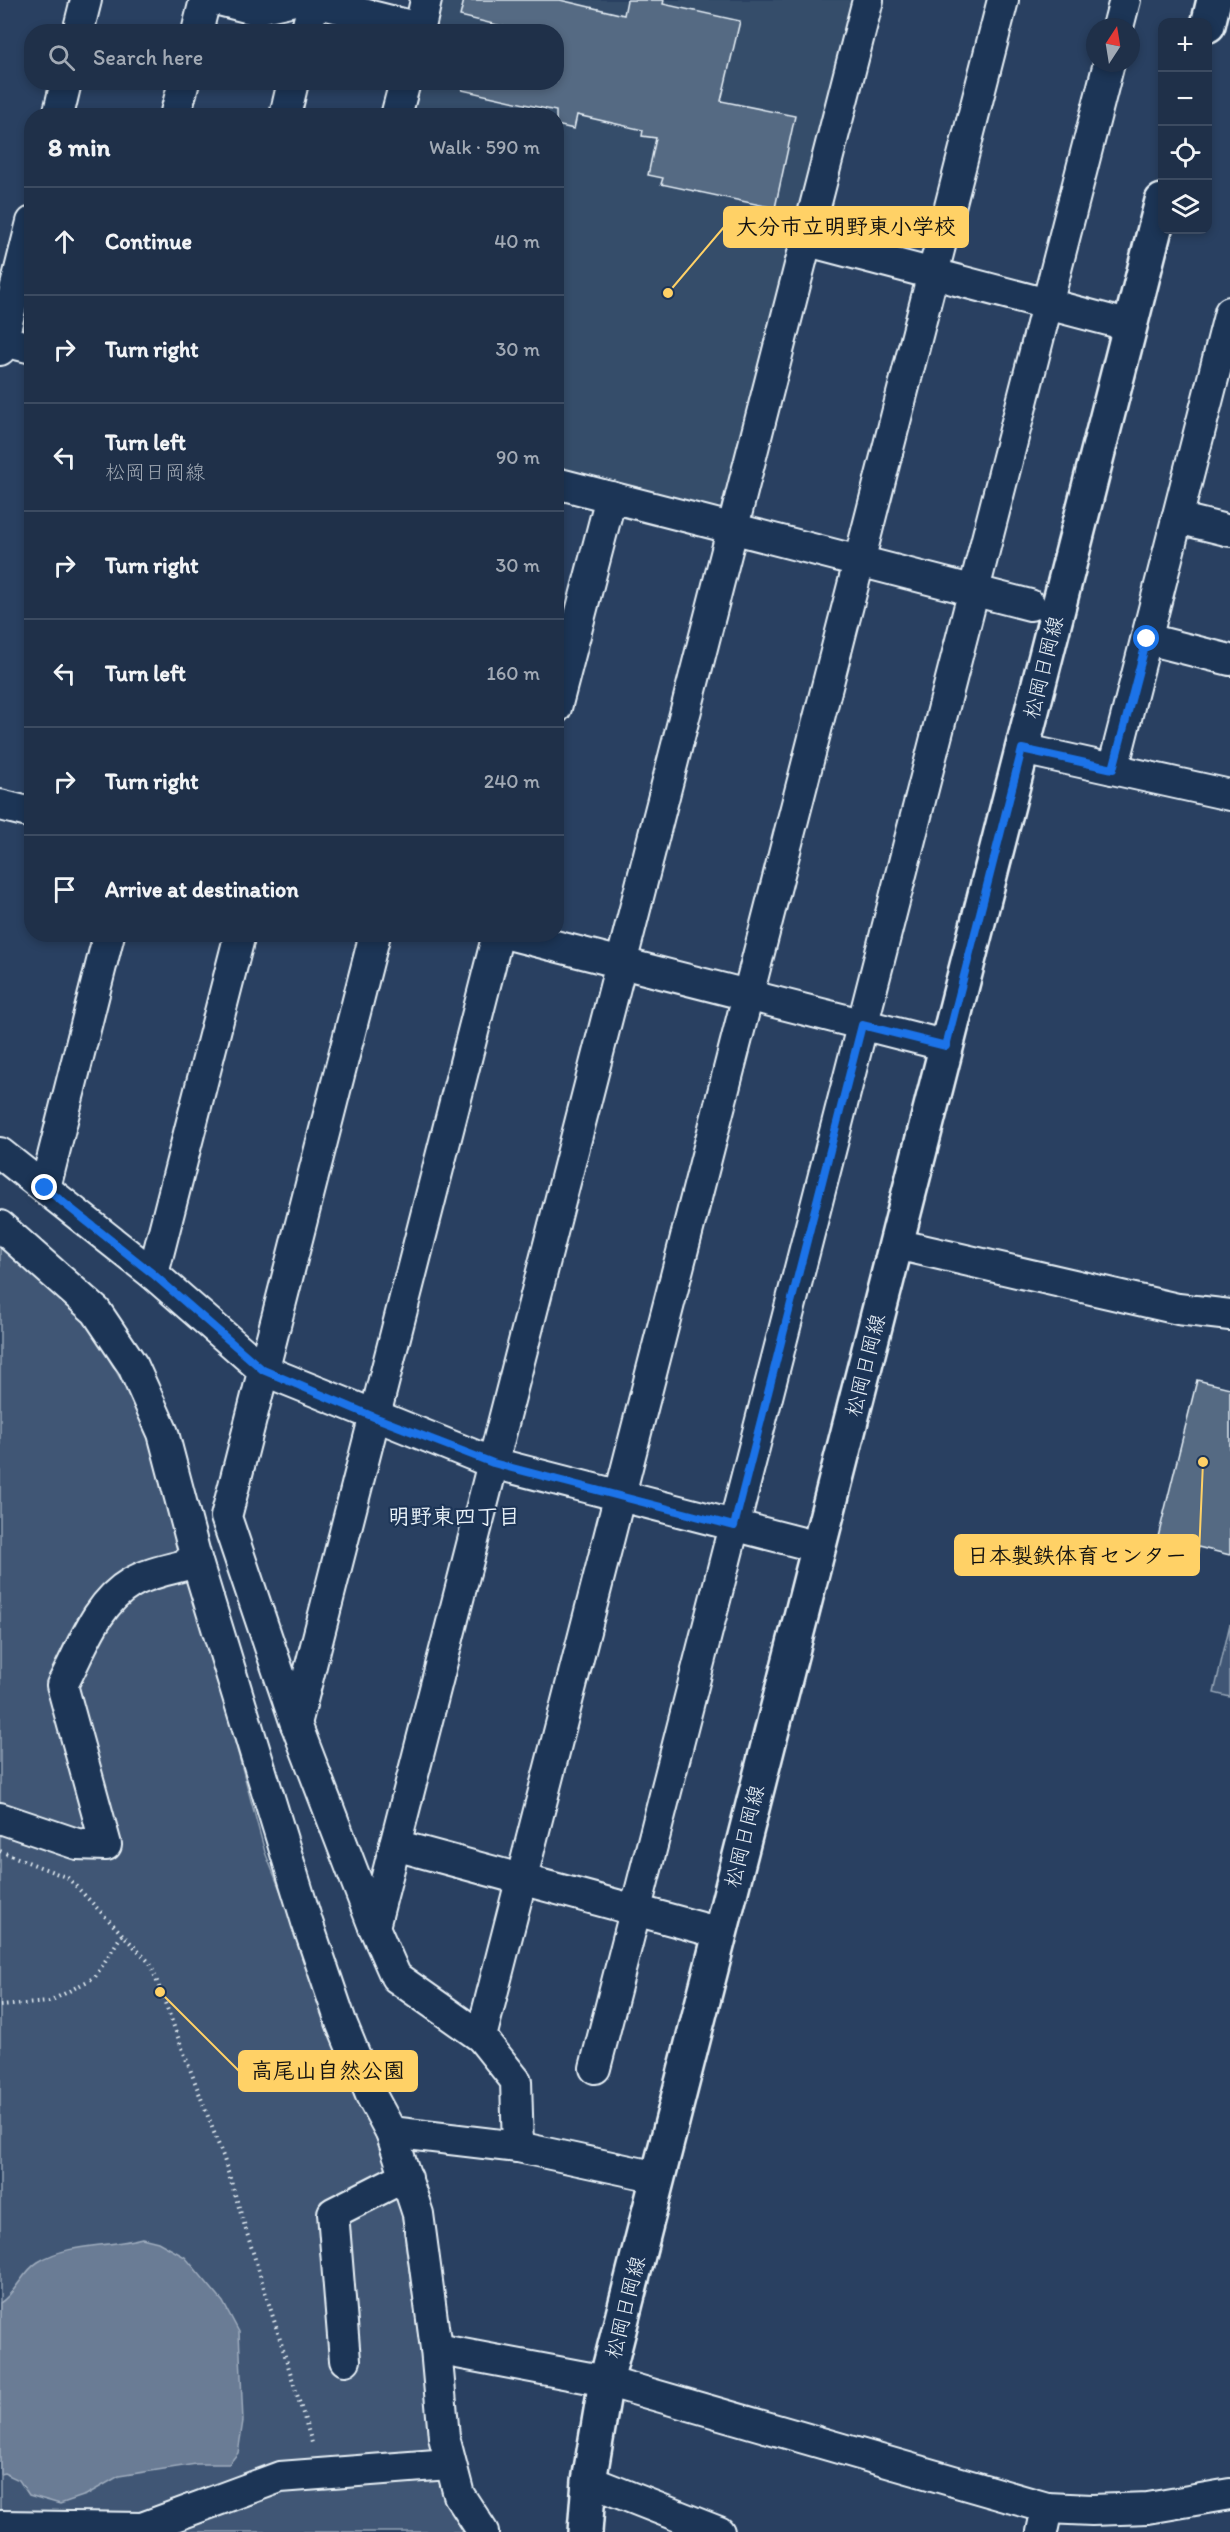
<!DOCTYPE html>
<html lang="en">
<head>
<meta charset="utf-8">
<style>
  body { margin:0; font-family:Itim,"Klee One",sans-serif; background:#2c3c53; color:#f1f3f6 }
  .controls { position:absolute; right:18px; top:18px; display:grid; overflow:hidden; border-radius:12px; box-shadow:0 3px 9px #0003 }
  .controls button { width:54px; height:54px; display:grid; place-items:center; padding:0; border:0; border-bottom:2px solid #3c4b61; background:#1f3049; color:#f1f3f6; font:30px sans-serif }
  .compass { position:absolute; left:1086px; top:18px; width:54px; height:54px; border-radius:50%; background:#1f3049; box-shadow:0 3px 9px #0003; rotate:12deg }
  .stop { position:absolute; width:18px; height:18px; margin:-14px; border:4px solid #1a73e8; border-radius:50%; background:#fff }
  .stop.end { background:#1a73e8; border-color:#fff; box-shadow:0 2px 6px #0008 }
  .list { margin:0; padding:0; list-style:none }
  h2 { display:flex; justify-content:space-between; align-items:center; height:78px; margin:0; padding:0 24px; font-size:26px }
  h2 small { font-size:20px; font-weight:400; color:#a1a9b4 }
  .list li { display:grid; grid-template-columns:39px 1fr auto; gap:18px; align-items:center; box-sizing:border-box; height:108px; padding:0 24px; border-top:2px solid #3c4b61 }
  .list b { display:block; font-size:22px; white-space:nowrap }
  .list p { margin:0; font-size:20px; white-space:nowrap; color:#a1a9b4 }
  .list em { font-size:20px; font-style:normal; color:#a1a9b4 }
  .icon { flex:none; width:33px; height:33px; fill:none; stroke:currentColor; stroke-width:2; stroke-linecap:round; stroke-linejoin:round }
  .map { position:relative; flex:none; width:1230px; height:2532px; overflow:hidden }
  .search { position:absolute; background:#1f3049; box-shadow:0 3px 9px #0003; left:24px; top:24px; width:540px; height:66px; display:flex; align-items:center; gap:15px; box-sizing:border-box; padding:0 21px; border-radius:24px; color:#a1a9b4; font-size:22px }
  .panel { position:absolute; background:#1f3049; box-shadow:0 3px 9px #0003; left:24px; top:108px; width:540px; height:834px; border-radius:24px }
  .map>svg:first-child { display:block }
  .built { fill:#364d6b }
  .green { fill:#415774; stroke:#94a4b6; stroke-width:1.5 }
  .water { fill:#6b7c95; stroke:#9dabbd; stroke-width:1.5 }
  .building { fill:#556a83; stroke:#e8f1f8; stroke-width:1.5 }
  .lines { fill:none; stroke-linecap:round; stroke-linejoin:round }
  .minor-casing { stroke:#e8f1f8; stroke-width:34 }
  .major-casing { stroke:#e8f1f8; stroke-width:38 }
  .path { stroke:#e8f1f8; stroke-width:4; stroke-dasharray:1.5 4.5; stroke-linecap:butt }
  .minor { stroke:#1d3557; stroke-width:30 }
  .major { stroke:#1d3557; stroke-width:33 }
  .route { stroke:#1a73e8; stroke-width:8 }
  .labels { text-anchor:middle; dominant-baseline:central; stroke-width:4.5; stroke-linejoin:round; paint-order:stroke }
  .street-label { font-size:21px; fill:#e8f1f8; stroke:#1d3557 }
  .neighbourhood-label { font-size:22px; font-weight:bold; fill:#e8f1f8; stroke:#1d3557 }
  .leader { fill:none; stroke:#ffd166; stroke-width:2 }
  .callout-dot { fill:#ffd166; stroke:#1d3557; stroke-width:2 }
  .callout { fill:#ffd166; stroke:#ffd166; stroke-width:2 }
  .callout-label { font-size:22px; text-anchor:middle; font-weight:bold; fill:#111 }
</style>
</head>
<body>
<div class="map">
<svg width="1230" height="2532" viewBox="0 0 1230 2532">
  <rect width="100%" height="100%" fill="#294061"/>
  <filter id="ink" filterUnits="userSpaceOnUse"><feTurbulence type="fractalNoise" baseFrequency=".0167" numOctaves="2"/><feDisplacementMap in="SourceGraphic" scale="12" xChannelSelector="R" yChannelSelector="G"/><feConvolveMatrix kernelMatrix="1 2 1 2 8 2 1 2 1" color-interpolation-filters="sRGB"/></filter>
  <g filter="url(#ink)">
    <path class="built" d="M437,0H854L726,502L710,509L557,470L556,116H406L415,83L556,82V32L428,31Z"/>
    <g class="green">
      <path d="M0,1247L89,1325L150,1429L265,1852L376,2131L399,2195L433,2446L472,2532H0Z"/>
      <path d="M1230,1624V1697L1214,1693Z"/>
    </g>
    <path class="water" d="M142,2238L158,2242L185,2257L223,2302L239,2332L243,2421L238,2453L229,2464H196L119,2476L86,2495L60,2504L29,2495L19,2480L4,2473L0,2474V2303C16,2293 22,2272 38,2262C71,2242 107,2248 142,2238Z"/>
    <g class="building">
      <path d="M464,0H560L624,15L627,0H664L663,4L740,21L721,101L795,116L775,208L661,184L663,178L648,175L656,138L642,136L643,130L577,115L574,129L556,125V111L462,90L463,82H556V32H526L460,16Z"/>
      <path d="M1197,1380L1230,1388V1555L1158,1537Z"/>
    </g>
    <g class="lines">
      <g class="minor-casing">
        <g id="minor">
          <path d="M219,0L254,9L294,0"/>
          <path d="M307,0L419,28"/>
          <path d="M1118,27L1125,0"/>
          <path d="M78,32L86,0"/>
          <path d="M197,32L205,0"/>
          <path d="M306,32L314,2"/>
          <path d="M419,32L426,0"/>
          <path d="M58,116L66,82"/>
          <path d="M175,116L184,82"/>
          <path d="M285,116L293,82"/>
          <path d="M396,116L405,82"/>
          <path d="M808,241L1131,326"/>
          <path d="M3,341L32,348"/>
          <path d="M0,350L32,222"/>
          <path d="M556,483L1030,605"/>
          <path d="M1177,518L1230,531"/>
          <path d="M1147,639L1230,660"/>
          <path d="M556,708L611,497"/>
          <path d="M1022,749L1230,795"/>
          <path d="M1113,769L1230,312"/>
          <path d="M0,805L32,813"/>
          <path d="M375,934L226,1517L296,1724L374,1927L396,1977L481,2037L516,2081L518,2147"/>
          <path d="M508,934L947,1046"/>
          <path d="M0,1153L153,1274L263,1370L493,1463L818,1547"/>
          <path d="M45,1188L109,934"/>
          <path d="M0,1226L96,1311L133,1366L163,1433L197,1562L307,1922L341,2022L371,2095L391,2132L418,2214L436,2349L444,2437L459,2495L483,2532"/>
          <path d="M896,1244L1178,1309L1230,1315"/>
          <path d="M153,1274L240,934"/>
          <path d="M296,1724L498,934"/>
          <path d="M0,1818L77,1844L106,1845L62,1685C81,1651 95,1604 131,1583C149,1572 176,1568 197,1562"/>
          <path d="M395,1845L720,1933"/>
          <path d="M374,1927L868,0"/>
          <path d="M481,2037L1003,0"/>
          <path d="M595,2068L1109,63"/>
          <path d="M391,2132L518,2147L658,2177"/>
          <path d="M436,2349L606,2381L1047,2508L1092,2510L1148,2508L1230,2494"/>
          <path d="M345,2360L333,2213L394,2182L407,2178"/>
          <path d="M589,2481L719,2532"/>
          <path d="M0,2526L142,2528L280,2477L449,2464"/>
          <path d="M1042,2532L1047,2508"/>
        </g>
      </g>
      <g class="major-casing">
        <g id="major">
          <path d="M1208,25L1214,0"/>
          <path d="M585,2532L589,2481L606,2381L1162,201"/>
        </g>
      </g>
      <g class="path">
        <path d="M0,1851L68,1878L150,1963L224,2159L313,2446"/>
        <path d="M0,2006L49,2002L95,1977L123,1933"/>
      </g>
      <use href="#minor" class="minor"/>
      <use href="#major" class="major"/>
    </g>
  </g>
  <g class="lines" filter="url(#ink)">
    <path class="route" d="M45,1188L153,1274L263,1370L374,1417L493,1463L734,1526L862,1025L946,1046L1022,749L1113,769L1147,639"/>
  </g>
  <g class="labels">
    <g class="street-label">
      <text transform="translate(1043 667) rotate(-76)">松岡日岡線</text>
      <text transform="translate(865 1365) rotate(-76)">松岡日岡線</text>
      <text transform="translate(744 1836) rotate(-76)">松岡日岡線</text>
      <text transform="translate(625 2307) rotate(-76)">松岡日岡線</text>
    </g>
    <g class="neighbourhood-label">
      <text x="454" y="1516">明野東四丁目</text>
    </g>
  </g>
  <path class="leader" d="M668 293L724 227M1203 1462L1199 1555M160 1992L239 2071"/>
  <g class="callout-dot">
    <circle cx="668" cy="293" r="6"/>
    <circle cx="1203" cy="1462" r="6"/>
    <circle cx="160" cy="1992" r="6"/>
  </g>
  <g class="callout">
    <rect x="724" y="207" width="244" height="40" rx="6"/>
    <rect x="955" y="1535" width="244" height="40" rx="6"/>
    <rect x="239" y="2051" width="178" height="40" rx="6"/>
  </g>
  <g class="callout-label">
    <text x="846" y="234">大分市立明野東小学校</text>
    <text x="1077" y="1563">日本製鉄体育センター</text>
    <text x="328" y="2078">高尾山自然公園</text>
  </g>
</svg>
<div class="controls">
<button>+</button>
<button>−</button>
<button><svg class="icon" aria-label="locate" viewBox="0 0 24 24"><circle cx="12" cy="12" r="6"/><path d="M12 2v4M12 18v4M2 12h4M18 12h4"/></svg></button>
<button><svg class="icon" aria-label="layers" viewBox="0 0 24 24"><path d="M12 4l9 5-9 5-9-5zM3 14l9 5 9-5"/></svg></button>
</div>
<svg class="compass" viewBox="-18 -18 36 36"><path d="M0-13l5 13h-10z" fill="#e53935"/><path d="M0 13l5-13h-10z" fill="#a1a9b4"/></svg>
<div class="stop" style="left:1147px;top:639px"></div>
<div class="stop end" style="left:45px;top:1188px"></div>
<div class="search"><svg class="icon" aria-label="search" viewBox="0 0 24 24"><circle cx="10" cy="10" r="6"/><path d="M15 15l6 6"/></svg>Search here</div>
<section class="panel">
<h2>8 min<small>Walk · 590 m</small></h2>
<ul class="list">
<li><svg class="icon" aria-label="ahead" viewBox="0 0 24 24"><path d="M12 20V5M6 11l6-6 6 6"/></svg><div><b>Continue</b></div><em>40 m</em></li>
<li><svg class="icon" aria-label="right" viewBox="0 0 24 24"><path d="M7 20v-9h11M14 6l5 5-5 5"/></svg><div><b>Turn right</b></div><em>30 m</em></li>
<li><svg class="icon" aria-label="left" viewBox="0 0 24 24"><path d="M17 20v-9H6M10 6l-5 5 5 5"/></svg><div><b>Turn left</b><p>松岡日岡線</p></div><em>90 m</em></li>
<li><svg class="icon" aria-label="right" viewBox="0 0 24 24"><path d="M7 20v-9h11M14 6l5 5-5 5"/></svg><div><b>Turn right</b></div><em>30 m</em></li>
<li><svg class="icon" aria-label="left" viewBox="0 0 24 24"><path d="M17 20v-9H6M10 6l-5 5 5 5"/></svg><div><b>Turn left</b></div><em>160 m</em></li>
<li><svg class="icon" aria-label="right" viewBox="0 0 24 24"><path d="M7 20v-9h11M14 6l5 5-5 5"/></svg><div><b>Turn right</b></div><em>240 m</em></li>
<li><svg class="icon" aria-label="arrive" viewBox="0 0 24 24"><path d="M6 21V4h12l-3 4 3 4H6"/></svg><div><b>Arrive at destination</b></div></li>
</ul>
</section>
</div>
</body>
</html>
